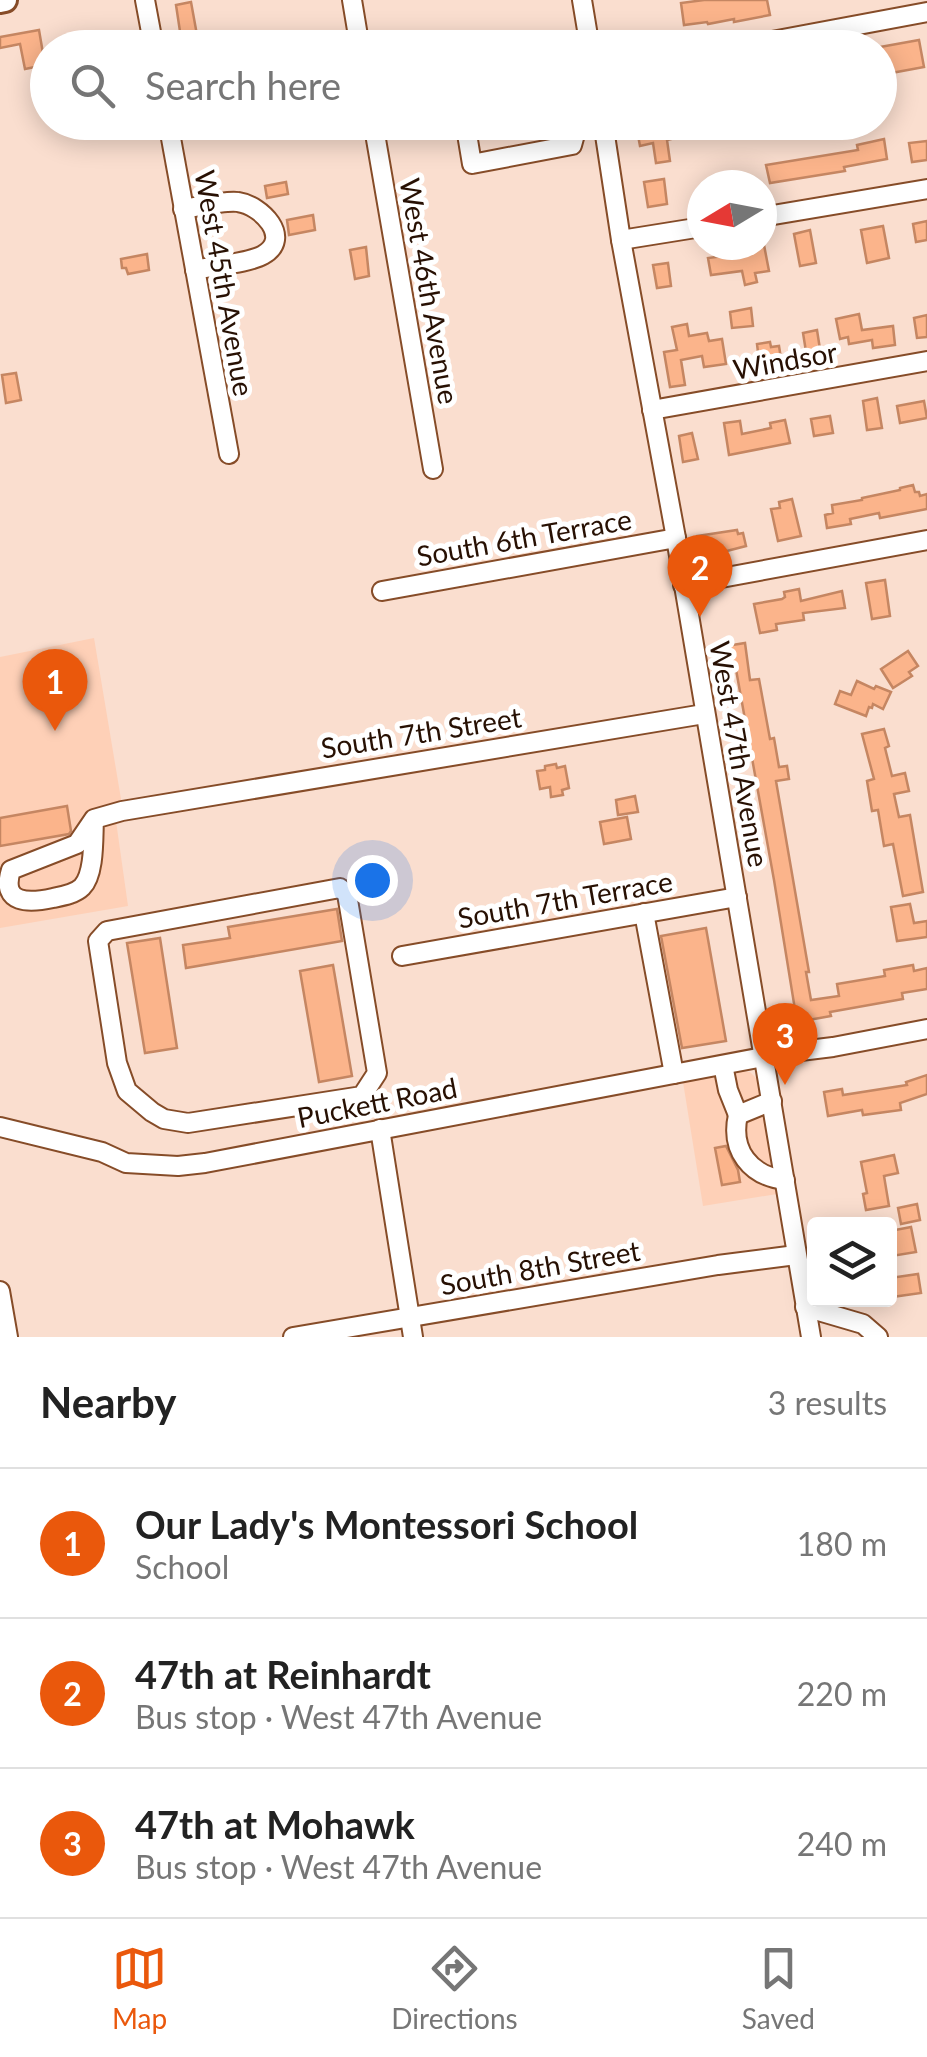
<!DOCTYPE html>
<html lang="en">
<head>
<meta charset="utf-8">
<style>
  body { margin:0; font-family:Lato,sans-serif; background:#f6f6f6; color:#222 }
  .controls { position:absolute; right:30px; bottom:30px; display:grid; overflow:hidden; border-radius:10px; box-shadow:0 5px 25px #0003 }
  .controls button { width:90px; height:90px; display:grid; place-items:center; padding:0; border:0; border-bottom:2px solid #e0e0e0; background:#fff; color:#222; font:50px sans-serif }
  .compass { position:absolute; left:687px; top:170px; width:90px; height:90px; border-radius:50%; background:#fff; box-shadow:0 5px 25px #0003; rotate:260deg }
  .you { position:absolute; left:372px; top:880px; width:35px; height:35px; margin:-25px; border:8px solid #fff; border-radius:50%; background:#1a73e8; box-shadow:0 0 0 15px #1a73e833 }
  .badge { display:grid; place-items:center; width:65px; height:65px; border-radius:50%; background:#ea580c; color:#fff; font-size:32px; font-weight:700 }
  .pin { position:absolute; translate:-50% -82px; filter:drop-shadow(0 2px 5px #0008) }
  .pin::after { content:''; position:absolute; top:52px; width:35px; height:30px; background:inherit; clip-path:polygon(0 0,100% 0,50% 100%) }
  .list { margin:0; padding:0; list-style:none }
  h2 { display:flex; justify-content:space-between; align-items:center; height:130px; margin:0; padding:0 40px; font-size:42px }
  h2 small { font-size:32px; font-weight:400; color:#767676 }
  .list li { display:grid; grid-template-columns:65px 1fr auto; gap:30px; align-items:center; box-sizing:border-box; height:150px; padding:0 40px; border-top:2px solid #e0e0e0 }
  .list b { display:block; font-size:38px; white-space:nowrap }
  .list p { margin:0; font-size:32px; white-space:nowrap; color:#767676 }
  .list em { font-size:32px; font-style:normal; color:#767676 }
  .icon { flex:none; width:55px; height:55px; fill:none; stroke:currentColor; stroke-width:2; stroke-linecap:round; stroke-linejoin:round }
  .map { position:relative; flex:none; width:927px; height:1337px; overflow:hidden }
  .search { position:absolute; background:#fff; box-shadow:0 5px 25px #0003; left:30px; right:30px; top:30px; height:110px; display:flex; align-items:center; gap:25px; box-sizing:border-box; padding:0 35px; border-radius:55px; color:#767676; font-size:38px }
  .sheet { height:580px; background:#fff }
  nav { display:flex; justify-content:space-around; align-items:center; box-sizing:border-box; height:140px; border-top:2px solid #e0e0e0; background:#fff; font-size:28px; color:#767676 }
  nav a { display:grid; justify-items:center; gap:5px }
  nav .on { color:#ea580c }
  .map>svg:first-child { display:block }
  .built { fill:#fed0b7 }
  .building { fill:#fbb48b; stroke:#c58662; stroke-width:2.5 }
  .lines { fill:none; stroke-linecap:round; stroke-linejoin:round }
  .minor-casing { stroke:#864c28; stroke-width:22 }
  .major-casing { stroke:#864c28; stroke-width:28 }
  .minor { stroke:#fff; stroke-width:18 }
  .major { stroke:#fff; stroke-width:22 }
  .labels { text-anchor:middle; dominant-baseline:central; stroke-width:10; stroke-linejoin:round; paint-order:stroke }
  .street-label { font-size:28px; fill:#271003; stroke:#fff }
</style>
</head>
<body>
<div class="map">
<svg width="927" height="1337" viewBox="0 0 927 1337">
  <rect width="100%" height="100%" fill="#fadecf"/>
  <g class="built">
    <path d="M94,638L122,805L116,821L128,906L0,928V657Z"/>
    <path d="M741,1071L750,1072L761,1083L777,1194L703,1206L683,1082Z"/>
  </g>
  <g class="building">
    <path d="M704,0H767L770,15L734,22V19L708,24L707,22L684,25L681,3Z"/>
    <path d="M191,2L197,35L181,38L176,5Z"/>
    <path d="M39,30L45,65L25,69L20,44L0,48V37Z"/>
    <path d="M919,40L924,67L886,74L880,47Z"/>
    <path d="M481,122H518L519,128L483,134Z"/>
    <path d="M656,122H698L700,132L667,140L670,161L656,163L653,143L640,146L637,130L657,127Z"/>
    <path d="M884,139L887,159L844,167L845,171L770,183L766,165L858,150L857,145Z"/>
    <path d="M927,141V160L912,162L909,143Z"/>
    <path d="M664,179L667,204L648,207L644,182Z"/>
    <path d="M286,182L288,194L267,198L265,186Z"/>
    <path d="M313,215L315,230L289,235L287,220Z"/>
    <path d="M927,221V240L916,242L913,224Z"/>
    <path d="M883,226L889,258L867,263L861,230Z"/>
    <path d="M810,230L816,263L800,266L794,234Z"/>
    <path d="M764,245L769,271L755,273L757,282L745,285L742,271L711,275L708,258L747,253L745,246Z"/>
    <path d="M366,247L369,276L355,279L350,250Z"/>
    <path d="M147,254L149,270L128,274L126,268H122L121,259Z"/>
    <path d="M668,263L671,286L657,288L653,265Z"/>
    <path d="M751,308L753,326L732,328L730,312Z"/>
    <path d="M859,314L862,330L893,326L895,345L873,348L872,340L849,344L848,337L840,339L836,319Z"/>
    <path d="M927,315V337L917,338L914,318Z"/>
    <path d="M687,324L689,336L707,333L709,341L722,339L726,364L704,367L702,356L681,360L685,385L670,387L664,352L677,350L672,327Z"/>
    <path d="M817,330L822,362L808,364L803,333Z"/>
    <path d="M770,342L771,347L779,346L782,365L760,368L757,344Z"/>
    <path d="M16,373L21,400L6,403L2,375Z"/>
    <path d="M877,398L882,428L867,430L863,401Z"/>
    <path d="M924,401L927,418L900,423L897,406Z"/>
    <path d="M830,416L833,433L814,436L811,419Z"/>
    <path d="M785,420L790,443L729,455L724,423L740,421L742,434L771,428L770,423Z"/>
    <path d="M692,433L698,459L683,462L679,436Z"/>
    <path d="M913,485L915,492H919L920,496L927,494V509L880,518L879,513L850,519L851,524L827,528L825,515L833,513L832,505L862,500V498L900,490V488Z"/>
    <path d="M792,499L801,536L778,541L771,509L780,508L779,502Z"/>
    <path d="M737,530L738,534L743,533L746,546L700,558L697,536Z"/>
    <path d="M885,580L890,616L872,619L866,583Z"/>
    <path d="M799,589L801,601L842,591L845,608L803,613L804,620L776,624L777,630L760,633L754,604L782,599L785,597L784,592Z"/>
    <path d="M745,643L750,680L759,679L770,739L774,738L779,767L787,766L789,779L776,781L809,972H806L811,1000L839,996L837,984L885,976L884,970L913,965L914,971L927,968V989L902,993L903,999L830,1012L831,1016L797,1022L774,880L735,664L729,665L726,646Z"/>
    <path d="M908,651L918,666L909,672L912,676L893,688L881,669Z"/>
    <path d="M857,681L874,689L876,686L891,692L883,709L873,704L872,708L869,707L866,716L835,704L840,691L851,695Z"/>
    <path d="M884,729L889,746L885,748L892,776L905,773L909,791L894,794L899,817L910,815L923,892L903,896L893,844L884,846L878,810L872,811L867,781L874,779L862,734Z"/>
    <path d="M556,764L557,768L565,766L569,788L562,790L563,795L551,797L550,787L540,789L537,771L545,770V766Z"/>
    <path d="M635,796L638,812L618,815L616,800Z"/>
    <path d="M67,806L71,831L69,834L0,846V818Z"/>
    <path d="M627,817L631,839L604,844L600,822Z"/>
    <path d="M910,904L914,923L927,921V937L897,941L891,907Z"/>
    <path d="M337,909L342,941L186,968L183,945L230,938L228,927Z"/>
    <path d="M706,928L726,1041L682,1048L661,936Z"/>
    <path d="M160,938L177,1048L145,1053L127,943Z"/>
    <path d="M333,965L352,1076L319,1082L300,971Z"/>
    <path d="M927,1075V1094L900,1103L901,1110L863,1115L862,1110L828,1116L824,1092L842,1089L843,1095L907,1085L906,1082Z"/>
    <path d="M726,1146L738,1170L740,1182L722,1185L715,1148Z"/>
    <path d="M894,1155L898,1173L884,1176L889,1206L866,1210L863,1194L867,1193L861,1162Z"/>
    <path d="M917,1204L920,1220L901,1224L898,1208Z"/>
    <path d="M911,1227L916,1252L892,1256L890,1253V1231Z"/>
    <path d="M918,1274L921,1293L892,1297L890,1278Z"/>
  </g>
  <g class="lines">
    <g class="minor-casing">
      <g id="minor">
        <path d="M145,0L154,48"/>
        <path d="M352,0L360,48"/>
        <path d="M582,0L590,48"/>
        <path d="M542,48H544"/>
        <path d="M569,48L590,43"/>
        <path d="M735,48L927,12"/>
        <path d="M168,122L229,454"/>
        <path d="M373,122L433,469"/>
        <path d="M465,122L472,164L572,145L577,127L600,122"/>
        <path d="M603,122L621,240L676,538L811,1337"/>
        <path d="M183,209C198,207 225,200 238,202C261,205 293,238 263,255C249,263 212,266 195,270"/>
        <path d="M762,217L927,189"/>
        <path d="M621,240L702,227"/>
        <path d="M652,410L927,361"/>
        <path d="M683,585L927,540"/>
        <path d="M382,591L676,538"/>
        <path d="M94,819C93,837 95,874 82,887C75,894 63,896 53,898C30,903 0,905 11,870L77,844L94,819L122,811L704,714"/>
        <path d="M340,888L347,894L377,1073L362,1096L188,1123L164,1119L152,1112L127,1091L117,1063L98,941L107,931Z"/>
        <path d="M644,913L674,1074"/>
        <path d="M402,956L737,897"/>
        <path d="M723,1065L728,1090L738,1115"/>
        <path d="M772,1101L738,1115C730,1150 750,1176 785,1180"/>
        <path d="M0,1127L102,1152L126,1163L178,1166L205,1163L784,1053L833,1047L927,1029"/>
        <path d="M380,1129L413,1337"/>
        <path d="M0,1291L8,1337"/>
        <path d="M805,1307L863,1324L878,1337"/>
        <path d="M293,1337L718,1265L796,1255"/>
      </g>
    </g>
    <g class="major-casing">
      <path id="major" d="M0,1L5,0"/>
    </g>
    <use href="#minor" class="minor"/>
    <use href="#major" class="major"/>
  </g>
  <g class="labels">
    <g class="street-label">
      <text transform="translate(225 283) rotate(80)">West 45th Avenue</text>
      <text transform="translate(430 291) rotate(80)">West 46th Avenue</text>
      <text transform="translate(785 360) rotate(-10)">Windsor</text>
      <text transform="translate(524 537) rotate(-10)">South 6th Terrace</text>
      <text transform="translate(421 732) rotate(-9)">South 7th Street</text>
      <text transform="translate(740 754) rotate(80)">West 47th Avenue</text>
      <text transform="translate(565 899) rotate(-10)">South 7th Terrace</text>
      <text transform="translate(377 1102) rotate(-11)">Puckett Road</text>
      <text transform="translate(540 1267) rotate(-10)">South 8th Street</text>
    </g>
  </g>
</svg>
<div class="controls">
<button><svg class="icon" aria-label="layers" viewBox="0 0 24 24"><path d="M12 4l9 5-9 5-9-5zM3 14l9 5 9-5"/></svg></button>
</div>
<svg class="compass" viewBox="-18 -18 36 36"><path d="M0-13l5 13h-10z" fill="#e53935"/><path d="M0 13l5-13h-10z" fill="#767676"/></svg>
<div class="you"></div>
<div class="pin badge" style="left:55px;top:731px">1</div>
<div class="pin badge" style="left:700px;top:617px">2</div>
<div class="pin badge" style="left:785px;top:1085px">3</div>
<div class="search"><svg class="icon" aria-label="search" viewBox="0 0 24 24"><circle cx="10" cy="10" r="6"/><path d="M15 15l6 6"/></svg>Search here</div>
</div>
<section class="sheet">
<h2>Nearby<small>3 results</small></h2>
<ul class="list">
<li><span class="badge">1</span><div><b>Our Lady's Montessori School</b><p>School</p></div><em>180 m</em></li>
<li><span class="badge">2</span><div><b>47th at Reinhardt</b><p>Bus stop · West 47th Avenue</p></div><em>220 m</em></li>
<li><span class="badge">3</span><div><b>47th at Mohawk</b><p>Bus stop · West 47th Avenue</p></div><em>240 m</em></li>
</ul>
</section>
<nav>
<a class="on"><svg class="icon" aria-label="map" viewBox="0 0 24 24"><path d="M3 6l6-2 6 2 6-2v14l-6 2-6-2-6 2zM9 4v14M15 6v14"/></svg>Map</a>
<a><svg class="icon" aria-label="directions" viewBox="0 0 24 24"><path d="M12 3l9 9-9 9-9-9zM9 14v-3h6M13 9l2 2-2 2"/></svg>Directions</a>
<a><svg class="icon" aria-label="saved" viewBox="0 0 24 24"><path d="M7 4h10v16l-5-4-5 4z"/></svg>Saved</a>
</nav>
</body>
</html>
